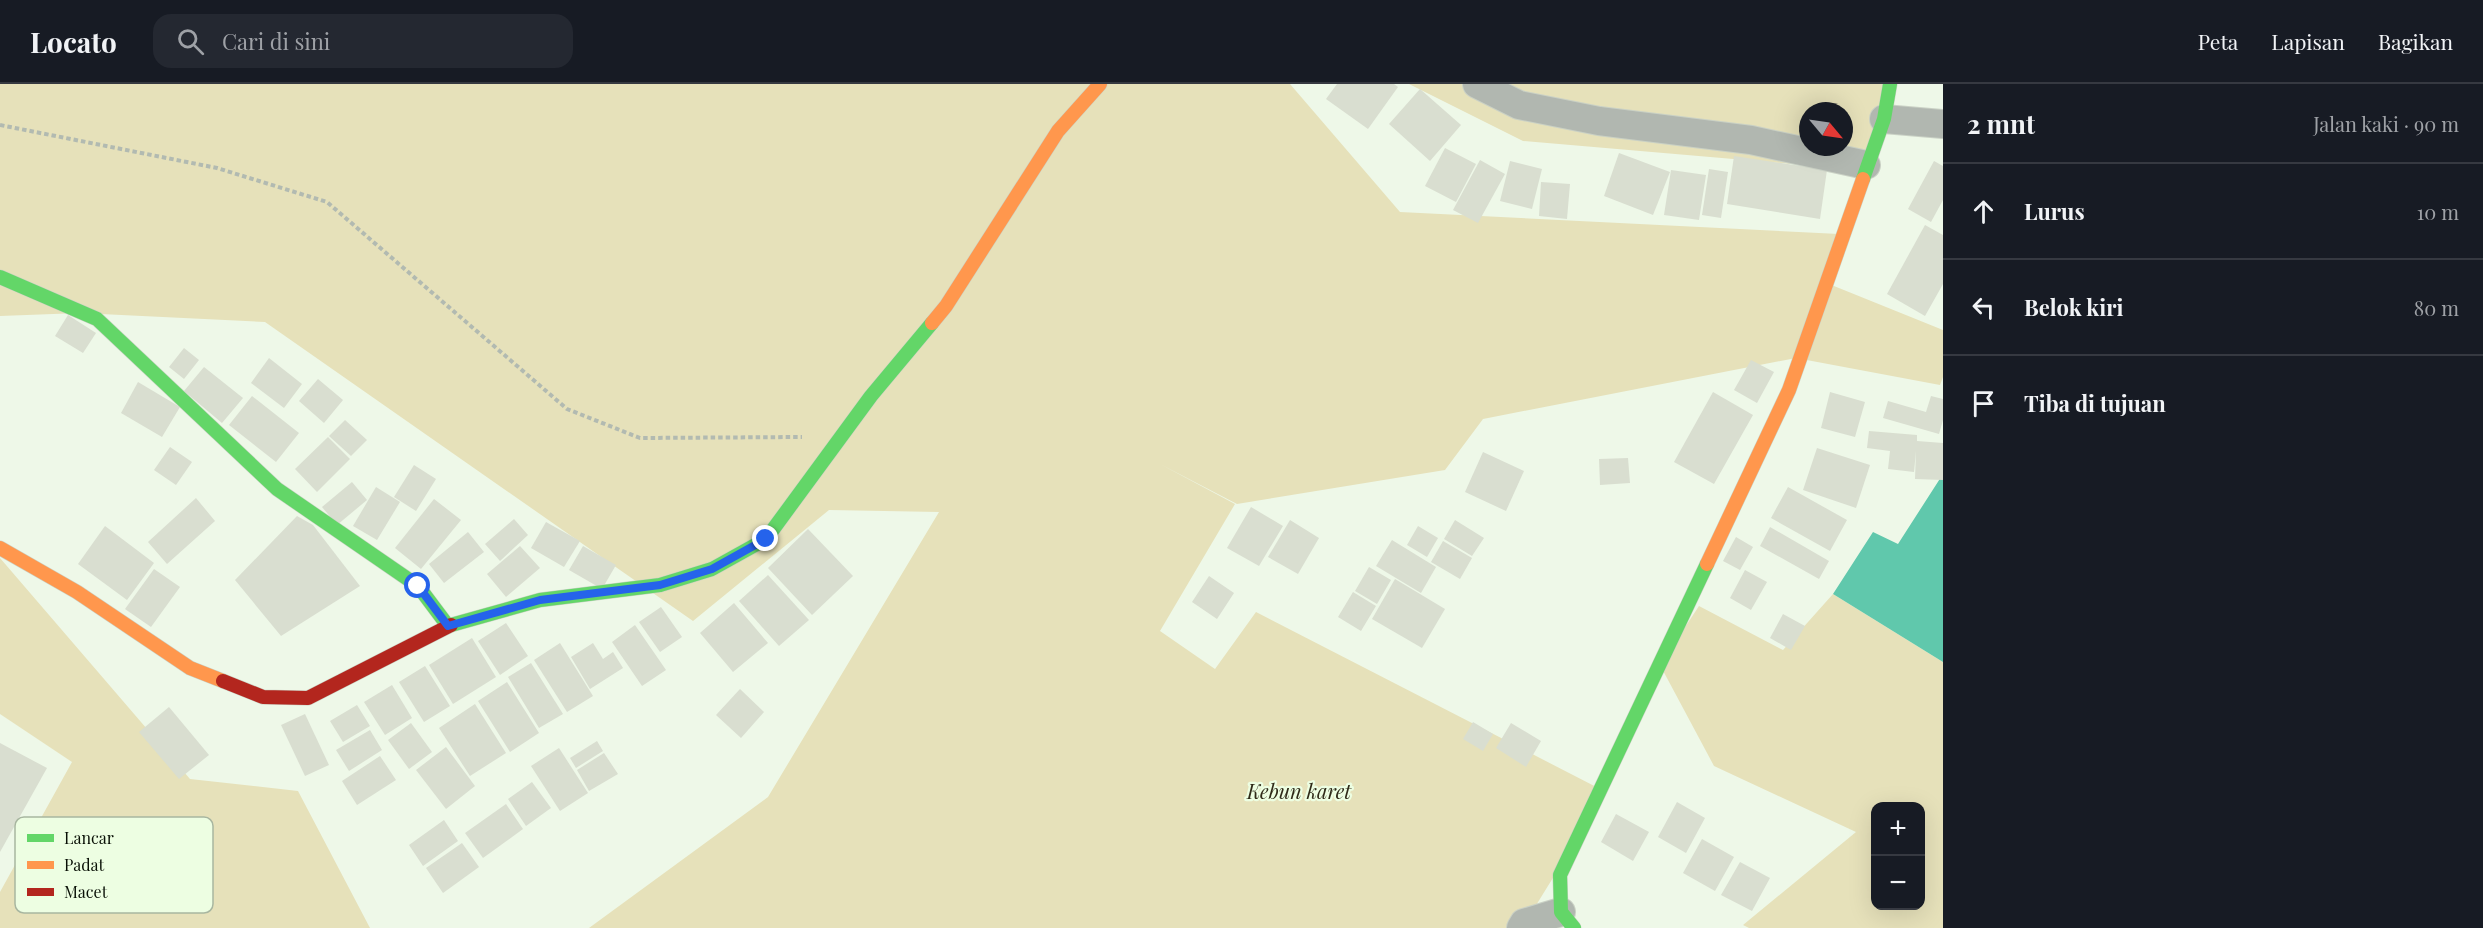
<!DOCTYPE html>
<html lang="id">
<head>
<meta charset="utf-8">
<style>
  body { margin:0; font-family:"Playfair Display",serif; background:#242831; color:#f1f3f6 }
  .controls { position:absolute; right:18px; bottom:18px; display:grid; overflow:hidden; border-radius:12px; box-shadow:0 6px 24px #0002 }
  .controls button { width:54px; height:54px; display:grid; place-items:center; padding:0; border:0; border-bottom:2px solid #363941; background:#171b24; color:#f1f3f6; font:30px sans-serif }
  .compass { position:absolute; left:1799px; top:18px; width:54px; height:54px; border-radius:50%; background:#171b24; box-shadow:0 6px 24px #0002; rotate:119deg }
  .stop { position:absolute; width:18px; height:18px; margin:-14px; border:4px solid #2563eb; border-radius:50%; background:#fff }
  .stop.end { background:#2563eb; border-color:#fff; box-shadow:0 2px 6px #0008 }
  .list { margin:0; padding:0; list-style:none }
  h2 { display:flex; justify-content:space-between; align-items:center; height:78px; margin:0; padding:0 24px; font-size:26px }
  h2 small { font-size:20px; font-weight:400; color:#9ea1a6 }
  .list li { display:grid; grid-template-columns:39px 1fr auto; gap:18px; align-items:center; box-sizing:border-box; height:96px; padding:0 24px; border-top:2px solid #363941 }
  .list b { display:block; font-size:22px; white-space:nowrap }
  .list em { font-size:20px; font-style:normal; color:#9ea1a6 }
  .icon { flex:none; width:33px; height:33px; fill:none; stroke:currentColor; stroke-width:2; stroke-linecap:round; stroke-linejoin:round }
  .map { position:relative; flex:none; width:1943px; height:844px; overflow:hidden }
  header { display:flex; align-items:center; gap:36px; box-sizing:border-box; height:84px; padding:0 30px; background:#171b24; border-bottom:2px solid #363941 }
  header strong { font-size:28px }
  nav { display:flex; gap:33px; margin-inline-start:auto; font-size:21px }
  .search { width:420px; height:54px; background:#242831; display:flex; align-items:center; gap:15px; box-sizing:border-box; padding:0 21px; border-radius:18px; color:#9ea1a6; font-size:22px }
  main { display:flex }
  aside { flex:1; background:#171b24 }
  .map>svg:first-child { display:block }
  .green { fill:#e6e1ba; fill-rule:evenodd }
  .water { fill:#60c8ac }
  .building { fill:#d9ded0 }
  .lines { fill:none; stroke-linecap:round; stroke-linejoin:round }
  .street-casing { stroke:#cad1c5; stroke-width:30 }
  .fast-casing { stroke:#cad1c5; stroke-width:15 }
  .slow-casing { stroke:#cad1c5; stroke-width:15 }
  .jam-casing { stroke:#cad1c5; stroke-width:15 }
  .path { stroke:#b2bab1; stroke-width:4; stroke-dasharray:4.5 3; stroke-linecap:butt }
  .street { stroke:#b1b7b0; stroke-width:28 }
  .fast { stroke:#63d668; stroke-width:14 }
  .slow { stroke:#ff974d; stroke-width:14 }
  .jam { stroke:#b3261e; stroke-width:14 }
  .route { stroke:#2563eb; stroke-width:8 }
  .labels { text-anchor:middle; dominant-baseline:central; stroke-width:4.5; stroke-linejoin:round; paint-order:stroke }
  .park-label { font-size:20px; font-style:italic; fill:#2f2a18; stroke:#edfee2 }
  .key { fill:#edfee2; stroke:#a8b6a0; stroke-width:1.5 }
  .key-label { font-size:16px; fill:#080f05 }
</style>
</head>
<body>
<header>
<strong>Locato</strong>
<div class="search"><svg class="icon" aria-label="search" viewBox="0 0 24 24"><circle cx="10" cy="10" r="6"/><path d="M15 15l6 6"/></svg>Cari di sini</div>
<nav><a>Peta</a><a>Lapisan</a><a>Bagikan</a></nav>
</header>
<main>
<div class="map">
<svg width="1943" height="844" viewBox="0 0 1943 844">
  <rect width="100%" height="100%" fill="#eef8e8"/>
  <g class="green">
    <path d="M0,0H1290L1400,128L1839,150L1829,200L1943,246V293L1940,301L1796,274L1483,335L1445,386L1237,420L1160,380L1235,420L1160,547L1215,585L1256,528L1606,708L1522,844H589L768,713L939,428L829,426L693,537L265,238L80,229L0,232Z"/>
    <path d="M1409,0H1892L1862,86L1523,57ZM1808,27H1844V63H1808Z"/>
    <path d="M0,474L190,695L298,707L370,844H0V808L72,678L0,630Z"/>
    <path d="M1833,510L1943,578V844H1749L1743,841L1856,748L1714,682L1660,581L1699,522L1783,566ZM1876,722H1920V822H1876Z"/>
  </g>
  <path class="water" d="M1943,390V578L1833,510L1873,448L1898,460Z"/>
  <g class="building">
    <path d="M1337,0H1394L1398,3L1368,45L1326,15Z"/>
    <path d="M1420,5L1461,41L1430,77L1389,40Z"/>
    <path d="M1445,64L1476,80L1456,118L1425,102Z"/>
    <path d="M1619,69L1670,88L1653,131L1604,112Z"/>
    <path d="M1734,72L1827,86L1820,135L1727,120Z"/>
    <path d="M1480,76L1505,90L1478,139L1453,126Z"/>
    <path d="M1510,77L1542,85L1532,125L1500,117Z"/>
    <path d="M1934,77L1943,82V116L1931,138L1908,125Z"/>
    <path d="M1709,85L1728,88L1721,134L1702,131Z"/>
    <path d="M1671,86L1706,91L1699,136L1664,131Z"/>
    <path d="M1541,98L1570,100L1567,135L1539,132Z"/>
    <path d="M1925,141L1943,151V200L1925,232L1887,210Z"/>
    <path d="M68,231L96,249L83,269L55,252Z"/>
    <path d="M184,264L199,276L184,295L169,283Z"/>
    <path d="M269,274L302,300L284,324L251,299Z"/>
    <path d="M1751,276L1774,288L1757,319L1734,306Z"/>
    <path d="M204,283L243,314L222,339L184,307Z"/>
    <path d="M318,295L343,316L324,339L299,317Z"/>
    <path d="M138,298L180,323L162,353L121,329Z"/>
    <path d="M1713,308L1753,331L1714,400L1674,378Z"/>
    <path d="M1830,308L1865,318L1855,353L1821,344Z"/>
    <path d="M252,312L299,349L276,378L229,341Z"/>
    <path d="M1931,312L1943,315V336L1939,350L1883,334L1888,317L1926,328Z"/>
    <path d="M345,336L367,356L351,372L329,352Z"/>
    <path d="M1869,347L1917,351V357L1943,359V396L1915,395L1916,367L1914,388L1888,385L1890,367L1867,364Z"/>
    <path d="M328,353L350,375L317,408L295,385Z"/>
    <path d="M170,363L192,378L176,401L154,386Z"/>
    <path d="M1817,364L1870,381L1856,424L1803,406Z"/>
    <path d="M1483,368L1524,387L1506,427L1465,408Z"/>
    <path d="M1628,374L1630,399L1600,401L1599,375Z"/>
    <path d="M414,381L436,395L416,427L394,413Z"/>
    <path d="M352,398L367,416L337,441L322,423Z"/>
    <path d="M376,403L400,418L377,456L353,442Z"/>
    <path d="M1788,403L1847,436L1830,467L1771,434Z"/>
    <path d="M196,414L215,437L167,480L148,458Z"/>
    <path d="M434,415L461,436L421,485L395,464Z"/>
    <path d="M1251,423L1283,442L1259,482L1227,464Z"/>
    <path d="M297,432L313,441L360,502L281,552L235,496Z"/>
    <path d="M514,435L528,451L500,477L485,460Z"/>
    <path d="M1290,436L1319,454L1298,490L1268,473Z"/>
    <path d="M1455,436L1484,454L1472,472L1444,455Z"/>
    <path d="M546,438L580,457L564,483L531,464Z"/>
    <path d="M105,442L154,479L127,516L78,480Z"/>
    <path d="M1418,442L1438,454L1427,473L1407,461Z"/>
    <path d="M1770,443L1829,477L1819,495L1760,462Z"/>
    <path d="M808,445L853,492L812,531L768,484Z"/>
    <path d="M468,448L484,468L444,499L429,480Z"/>
    <path d="M1736,453L1753,463L1740,486L1723,477Z"/>
    <path d="M1392,456L1436,483L1421,509L1376,482Z"/>
    <path d="M1443,457L1472,474L1460,495L1431,478Z"/>
    <path d="M520,462L540,484L506,513L487,490Z"/>
    <path d="M583,462L616,481L602,505L569,486Z"/>
    <path d="M1369,483L1391,496L1377,520L1355,507Z"/>
    <path d="M154,485L180,503L151,543L125,525Z"/>
    <path d="M1745,486L1767,498L1751,526L1730,514Z"/>
    <path d="M768,491L809,536L779,562L739,517Z"/>
    <path d="M1209,492L1234,509L1217,535L1192,518Z"/>
    <path d="M1395,495L1445,525L1422,564L1372,535Z"/>
    <path d="M1353,508L1376,522L1361,547L1338,533Z"/>
    <path d="M734,519L768,559L733,588L700,549Z"/>
    <path d="M661,523L682,553L660,568L639,538Z"/>
    <path d="M1783,530L1805,542L1791,566L1770,554Z"/>
    <path d="M506,539L528,572L500,591L478,557Z"/>
    <path d="M635,541L666,586L642,602L612,558Z"/>
    <path d="M472,554L496,593L453,620L429,581Z"/>
    <path d="M560,559L593,612L567,628L534,576Z"/>
    <path d="M593,559L603,575L613,568L623,584L590,605L571,573Z"/>
    <path d="M531,579L563,630L539,644L508,593Z"/>
    <path d="M425,582L450,622L424,638L399,598Z"/>
    <path d="M507,598L539,649L510,668L478,617Z"/>
    <path d="M392,601L412,634L385,651L364,618Z"/>
    <path d="M740,605L764,628L741,654L716,631Z"/>
    <path d="M475,620L506,669L470,692L439,644Z"/>
    <path d="M357,621L370,642L343,658L330,637Z"/>
    <path d="M169,623L209,671L179,695L139,648Z"/>
    <path d="M305,630L329,681L305,692L281,641Z"/>
    <path d="M1473,638L1493,650L1483,667L1463,655Z"/>
    <path d="M411,639L432,668L409,685L388,656Z"/>
    <path d="M1511,639L1541,657L1526,683L1496,664Z"/>
    <path d="M370,646L382,666L349,687L336,666Z"/>
    <path d="M597,657L603,667L576,684L570,674Z"/>
    <path d="M0,659L47,684L0,768Z"/>
    <path d="M446,663L475,702L446,725L416,686Z"/>
    <path d="M559,664L588,709L560,727L531,682Z"/>
    <path d="M604,669L618,690L589,707L577,686Z"/>
    <path d="M380,672L396,696L357,721L342,697Z"/>
    <path d="M532,698L551,724L526,742L508,715Z"/>
    <path d="M1677,718L1705,734L1686,769L1658,753Z"/>
    <path d="M506,720L523,745L483,774L465,749Z"/>
    <path d="M1616,730L1649,748L1633,777L1601,758Z"/>
    <path d="M444,736L458,757L423,782L409,761Z"/>
    <path d="M1702,755L1734,773L1715,807L1683,789Z"/>
    <path d="M462,759L479,783L443,809L426,784Z"/>
    <path d="M1740,778L1770,794L1752,827L1721,811Z"/>
  </g>
  <g class="lines">
    <g class="street-casing">
      <g id="street">
        <path d="M1477,0L1519,21L1599,37L1751,56L1866,81"/>
        <path d="M1884,35L1943,40"/>
        <path d="M1521,844L1524,839L1561,828"/>
      </g>
    </g>
    <g class="fast-casing">
      <g id="fast">
        <path d="M1863,95L1884,35L1890,0"/>
        <path d="M0,193L97,235L277,405L418,502L448,542"/>
        <path d="M451,541L540,516L660,501L712,485L766,455L871,312L932,239"/>
        <path d="M1574,844L1561,828L1560,791L1707,480"/>
      </g>
    </g>
    <g class="slow-casing">
      <g id="slow">
        <path d="M932,239L946,222L1058,47L1100,0"/>
        <path d="M0,464L77,508L190,584L223,597"/>
        <path d="M1707,480L1789,306L1863,95"/>
      </g>
    </g>
    <g class="jam-casing">
      <path id="jam" d="M223,597L263,613L308,614L451,541"/>
    </g>
    <path class="path" d="M0,41L217,84L327,118L567,325L640,354L802,353"/>
    <use href="#street" class="street"/>
    <use href="#fast" class="fast"/>
    <use href="#slow" class="slow"/>
    <use href="#jam" class="jam"/>
  </g>
  <g class="lines">
    <path class="route" d="M418,502L448,542L540,516L660,501L712,485L766,455"/>
  </g>
  <g class="labels">
    <g class="park-label">
      <text x="1299" y="706">Kebun karet</text>
    </g>
  </g>
  <rect x="15" y="733" width="198" height="96" rx="9" class="key"/>
  <rect x="27" y="750" width="27" height="8" fill="#63d668"/>
  <rect x="27" y="777" width="27" height="8" fill="#ff974d"/>
  <rect x="27" y="804" width="27" height="8" fill="#b3261e"/>
  <g class="key-label">
    <text x="64" y="760">Lancar</text>
    <text x="64" y="787">Padat</text>
    <text x="64" y="814">Macet</text>
  </g>
</svg>
<div class="controls">
<button>+</button>
<button>−</button>
</div>
<svg class="compass" viewBox="-18 -18 36 36"><path d="M0-13l5 13h-10z" fill="#e53935"/><path d="M0 13l5-13h-10z" fill="#9ea1a6"/></svg>
<div class="stop" style="left:418px;top:502px"></div>
<div class="stop end" style="left:766px;top:455px"></div>
</div>
<aside>
<h2>2 mnt<small>Jalan kaki · 90 m</small></h2>
<ul class="list">
<li><svg class="icon" aria-label="ahead" viewBox="0 0 24 24"><path d="M12 20V5M6 11l6-6 6 6"/></svg><div><b>Lurus</b></div><em>10 m</em></li>
<li><svg class="icon" aria-label="left" viewBox="0 0 24 24"><path d="M17 20v-9H6M10 6l-5 5 5 5"/></svg><div><b>Belok kiri</b></div><em>80 m</em></li>
<li><svg class="icon" aria-label="arrive" viewBox="0 0 24 24"><path d="M6 21V4h12l-3 4 3 4H6"/></svg><div><b>Tiba di tujuan</b></div></li>
</ul>
</aside>
</main>
</body>
</html>
